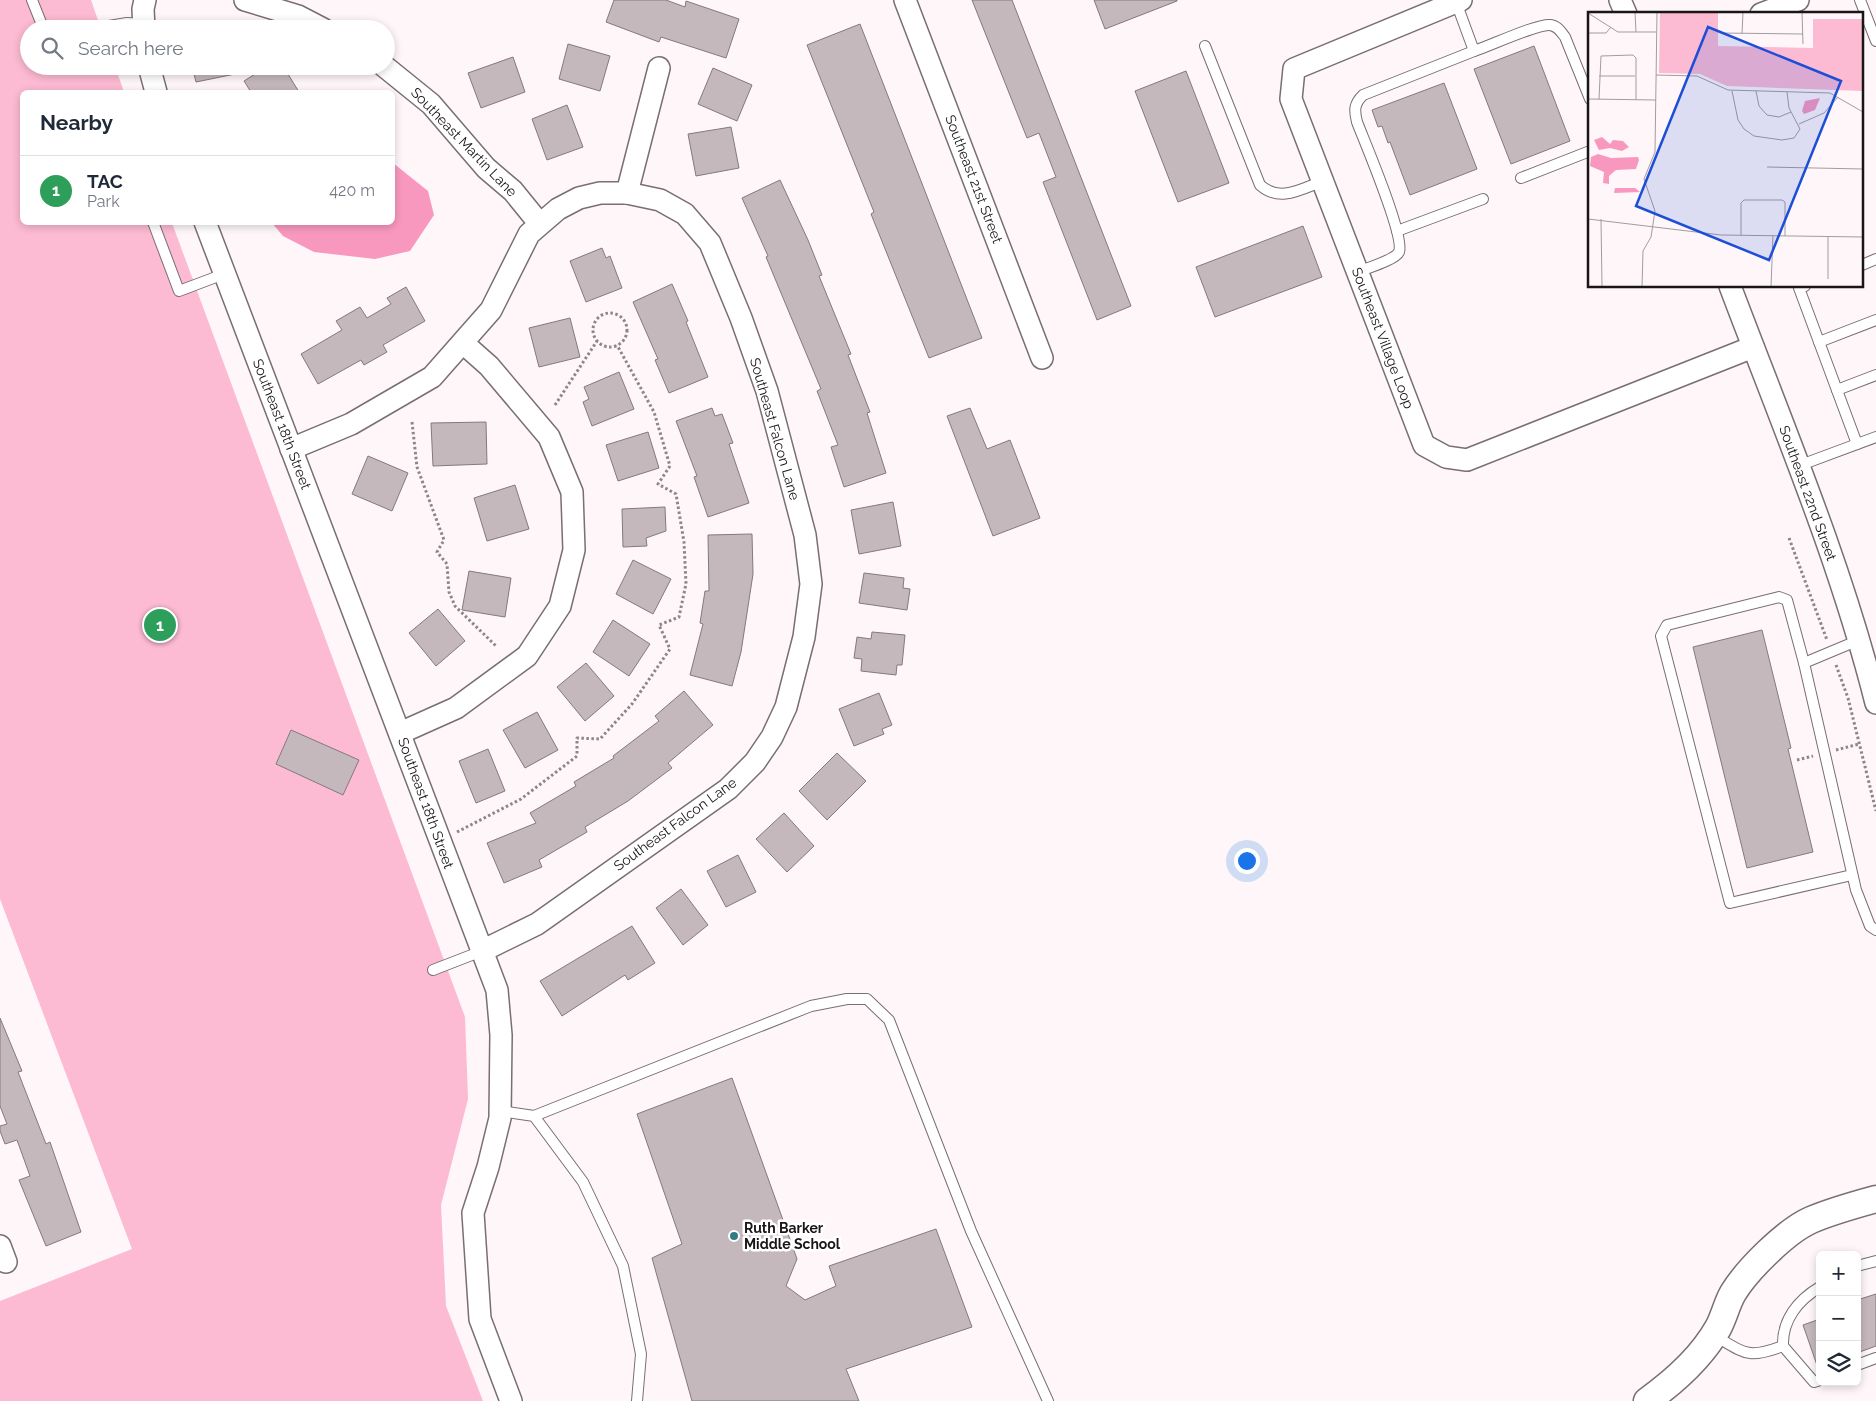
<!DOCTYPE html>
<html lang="en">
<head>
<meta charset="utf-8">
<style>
  body { margin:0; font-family:Raleway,sans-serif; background:#f2f2f3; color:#1f2937 }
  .controls { position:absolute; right:15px; bottom:15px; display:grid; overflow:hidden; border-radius:8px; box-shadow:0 2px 8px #0003 }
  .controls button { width:45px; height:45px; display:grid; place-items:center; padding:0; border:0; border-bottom:1px solid #e0e1e3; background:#fff; color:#1f2937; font:25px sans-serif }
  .you { position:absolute; left:1246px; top:860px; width:18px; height:18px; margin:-12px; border:4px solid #fff; border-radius:50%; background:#1a73e8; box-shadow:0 0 0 8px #1a73e833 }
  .badge { display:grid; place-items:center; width:32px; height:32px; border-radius:50%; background:#337b83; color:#fff; font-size:16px; font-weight:700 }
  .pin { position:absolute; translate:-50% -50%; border:2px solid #fff; box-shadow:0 1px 5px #0006 }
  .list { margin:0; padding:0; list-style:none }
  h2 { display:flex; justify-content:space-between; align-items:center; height:65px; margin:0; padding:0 20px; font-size:21px }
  h2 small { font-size:16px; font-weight:400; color:#747a83 }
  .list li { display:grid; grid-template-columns:32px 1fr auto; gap:15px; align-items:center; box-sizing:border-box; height:70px; padding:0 20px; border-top:1px solid #e0e1e3 }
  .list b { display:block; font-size:19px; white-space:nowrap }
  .list p { margin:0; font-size:16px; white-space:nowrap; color:#747a83 }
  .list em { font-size:16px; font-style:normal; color:#747a83 }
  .icon { flex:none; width:28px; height:28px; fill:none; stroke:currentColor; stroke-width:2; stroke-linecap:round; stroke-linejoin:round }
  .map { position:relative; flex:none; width:1876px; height:1401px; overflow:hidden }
  .search { position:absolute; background:#fff; box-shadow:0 2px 8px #0003; left:20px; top:20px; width:375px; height:55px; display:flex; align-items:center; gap:12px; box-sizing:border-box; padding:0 18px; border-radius:28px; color:#747a83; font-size:19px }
  .panel { position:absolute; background:#fff; box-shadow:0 2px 8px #0003; left:20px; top:90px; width:375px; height:135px; border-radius:8px }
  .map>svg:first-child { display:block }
  .green { fill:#fcbad3 }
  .water { fill:#f998bf }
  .building { fill:#c5b8bd; stroke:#84797d }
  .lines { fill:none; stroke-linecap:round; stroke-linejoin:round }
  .service-casing { stroke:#796e72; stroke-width:12 }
  .minor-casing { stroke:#796e72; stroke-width:24 }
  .tertiary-casing { stroke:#796e72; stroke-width:29 }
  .path { stroke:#8c8688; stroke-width:3; stroke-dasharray:2.5 2.5; stroke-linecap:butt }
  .service { stroke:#fff; stroke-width:10 }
  .minor { stroke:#fff; stroke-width:21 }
  .tertiary { stroke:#fff; stroke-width:26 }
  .poi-dot { fill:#337b83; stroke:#fff; stroke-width:2 }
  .labels { text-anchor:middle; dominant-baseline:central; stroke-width:5; stroke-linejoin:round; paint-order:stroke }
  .street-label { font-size:14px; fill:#1a1517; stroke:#fff }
  .poi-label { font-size:14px; font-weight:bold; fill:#1a1517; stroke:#fff; text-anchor:start }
  .inset-road { fill:none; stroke:#a39c9e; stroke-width:1 }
  .view { fill:#1d4ed8; fill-opacity:0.15; stroke:#1d4ed8; stroke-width:2.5 }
  .inset-edge { fill:none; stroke:#1a1517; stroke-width:2.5 }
</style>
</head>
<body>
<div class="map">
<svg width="1876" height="1401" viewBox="0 0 1876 1401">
  <rect width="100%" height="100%" fill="#fef6f8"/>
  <path class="green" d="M0,0H91L101,29H29V66H115L124,92H22V222L172,223L465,1017L468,1099L441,1205L446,1306L483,1401H0V1301L132,1249L0,899Z"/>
  <path class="water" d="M393,163L428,191L434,215L410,251L375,259L314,252L283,236L272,223L392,222Z"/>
  <g class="building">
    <path d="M614,0H666L685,7L686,1L739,19L726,58L661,37L659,42L606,22Z"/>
    <path d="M972,0H1012L1131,306L1097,320L1043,182L1056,177L1039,133L1027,138Z"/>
    <path d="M1094,0H1177V1L1105,29Z"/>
    <path d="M860,24L982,338L929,358L871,214L874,212L807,45Z"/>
    <path d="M568,44L610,56L600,91L559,79Z"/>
    <path d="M1534,46L1570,141L1511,164L1474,69Z"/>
    <path d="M513,57L525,92L481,108L468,73Z"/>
    <path d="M192,66H239L240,73L196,82Z"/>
    <path d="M268,66H283L299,92H251L244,81Z"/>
    <path d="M713,68L752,85L737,121L698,104Z"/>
    <path d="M1186,71L1229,183L1178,202L1135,91Z"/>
    <path d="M1444,83L1477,169L1410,195L1390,142L1388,143L1382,126L1378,127L1372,110Z"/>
    <path d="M567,105L583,147L547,160L532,119Z"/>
    <path d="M731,127L739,168L696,176L688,134Z"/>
    <path d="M780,180L808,240L822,275L819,276L851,354L848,355L870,412L867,413L886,473L844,487L831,447L838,445L817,391L821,389L766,257L768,256L742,198Z"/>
    <path d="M1303,226L1322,277L1215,317L1196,267Z"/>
    <path d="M602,248L606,258L610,256L622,288L586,302L570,261Z"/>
    <path d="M672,284L688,321L686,322L708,377L669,393L655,360L658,359L633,302Z"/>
    <path d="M406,287L425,321L383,345L387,352L364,365L361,360L318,384L301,354L342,330L336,321L360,307L367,318L391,304L387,298Z"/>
    <path d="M570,318L580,357L539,367L529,328Z"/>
    <path d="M619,372L634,409L592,426L583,402L589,399L584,387Z"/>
    <path d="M712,408L715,416L722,414L733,443L729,444L749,503L708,517L694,477L697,476L676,421Z"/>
    <path d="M970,408L987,449L1010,440L1040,518L993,536L947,416Z"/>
    <path d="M486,422L487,464L433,466L431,423Z"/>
    <path d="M648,432L659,468L618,481L606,445Z"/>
    <path d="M368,456L408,473L392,511L352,494Z"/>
    <path d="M515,485L529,529L487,541L474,498Z"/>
    <path d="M893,502L901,546L859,554L851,510Z"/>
    <path d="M665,507L666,531L646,538L647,546L623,547L622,509Z"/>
    <path d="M752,534L753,574L741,652L732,686L690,675L703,624L700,623L705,591H709L708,535Z"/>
    <path d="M633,560L671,579L653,614L616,594Z"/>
    <path d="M469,571L511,578L505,617L462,610Z"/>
    <path d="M864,573L904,578L903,588L910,589L907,610L859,603Z"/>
    <path d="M438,609L465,641L436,666L409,633Z"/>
    <path d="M613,620L650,644L629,676L593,652Z"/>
    <path d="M1762,630L1791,748L1788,749L1813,852L1747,868L1693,647Z"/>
    <path d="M872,632L905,635L902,665H897L896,675L861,671L862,659L854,658L857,637L871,639Z"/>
    <path d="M586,663L614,696L585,721L557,687Z"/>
    <path d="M684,691L713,725L668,763L672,768L628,801L585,827L587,832L539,860L542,867L504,883L487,843L536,823L530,813L576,786L574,782L614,758L613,756L659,721L655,716Z"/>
    <path d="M879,693L892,725L882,729L884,734L854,746L839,709Z"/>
    <path d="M537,712L558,750L525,768L503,730Z"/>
    <path d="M291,730L359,760L343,795L276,764Z"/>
    <path d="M488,749L505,791L476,803L459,761Z"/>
    <path d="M837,753L866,781L827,820L799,791Z"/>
    <path d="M784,813L814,846L787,872L756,839Z"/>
    <path d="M738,855L756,892L726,907L707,871Z"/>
    <path d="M681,889L708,925L683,945L656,908Z"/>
    <path d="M632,926L655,963L628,980L625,975L562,1016L540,981Z"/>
    <path d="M0,1018L22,1071L18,1072L46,1144L50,1142L81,1232L46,1246L19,1180L30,1176L17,1140L5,1144L0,1131V1126L7,1124L0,1106Z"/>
    <path d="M732,1078L797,1259L786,1286L805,1300L836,1286L829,1266L936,1229L972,1327L846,1369L859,1401H692L652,1258L682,1244L637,1114Z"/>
    <path d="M1876,1294V1346L1857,1353V1300Z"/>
    <path d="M1820,1319V1368H1818L1803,1325Z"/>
  </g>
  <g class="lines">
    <g class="service-casing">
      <g id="service">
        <path d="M32,0L42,25L47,29"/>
        <path d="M1860,0L1876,41"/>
        <path d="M91,29L127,23L144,24"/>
        <path d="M1205,46L1260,185C1280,203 1301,189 1323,181"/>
        <path d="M1474,51C1490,46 1536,24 1550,25C1558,26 1561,32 1565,37L1590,99"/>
        <path d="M1521,178L1590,151"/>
        <path d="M153,222L179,291L224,274"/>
        <path d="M1397,231L1483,199"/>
        <path d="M1862,265L1876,259"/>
        <path d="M1358,272C1367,268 1395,260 1399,252C1405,236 1365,143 1357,122C1354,110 1354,104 1363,95L1474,51L1456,2"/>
        <path d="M1805,286L1799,288L1857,444"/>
        <path d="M1819,342L1876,320"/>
        <path d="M1837,390L1876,375"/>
        <path d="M1798,466L1876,437"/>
        <path d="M1859,640L1804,663L1856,890L1870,926L1876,930"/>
        <path d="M1804,663L1787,600L1779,597L1667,625L1661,636L1730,903L1852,875"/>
        <path d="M433,970L482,951"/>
        <path d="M500,1111L534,1116L583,1182L623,1266L641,1354L637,1401"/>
        <path d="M534,1116L811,1006L847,999H867L889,1020L971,1231L1048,1401"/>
        <path d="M1857,1266L1876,1261"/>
        <path d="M1715,1336C1746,1354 1748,1359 1783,1346C1782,1320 1798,1300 1820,1287"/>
        <path d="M1783,1346L1814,1382L1820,1380"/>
        <path d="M1857,1365L1876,1358"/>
      </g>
    </g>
    <g class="minor-casing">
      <g id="minor">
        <path d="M245,0L298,16L323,29"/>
        <path d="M905,0L1042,358"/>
        <path d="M1461,0L1294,69L1291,99L1424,445L1446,457L1467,460L1753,347"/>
        <path d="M1620,0L1626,14"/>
        <path d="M1761,14L1798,0"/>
        <path d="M144,29L143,9L145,0"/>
        <path d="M149,66L156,92"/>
        <path d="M384,66L431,104L486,168L513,191L539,223"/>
        <path d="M627,193L659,68"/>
        <path d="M205,222L497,990L501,1035L500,1118L488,1167L473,1213L480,1319L511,1401"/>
        <path d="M1730,286C1782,424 1840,560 1876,703"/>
        <path d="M291,449L351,424L432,377L491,310L529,234L558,209L579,198L600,193H627L660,200L685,214L710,243L741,318L767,391L805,535L811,584L804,637L786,707L772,737L755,762L728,789L537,924L482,951"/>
        <path d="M400,733L456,708L527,656L560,606L574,550L572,492L549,437L489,366L463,343"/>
        <path d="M0,1246L6,1262"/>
      </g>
    </g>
    <g class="tertiary-casing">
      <path id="tertiary" d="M1647,1401C1675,1381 1701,1358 1718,1328C1724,1317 1727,1303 1733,1293C1747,1270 1786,1231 1811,1220C1832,1211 1854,1205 1876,1199"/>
    </g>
    <g class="path">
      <circle cx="610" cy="330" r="17"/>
      <path d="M555,405L597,341"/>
      <path d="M412,422L417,467L444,540L437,552L447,564L449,592L455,606L497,647"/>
      <path d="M1789,538L1827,640"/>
      <path d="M1836,665L1848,698L1876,811"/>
      <path d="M1836,750L1859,744"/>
      <path d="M1797,760L1813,756"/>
      <path d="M457,832L521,799L577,756V738L600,739L632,704L670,649L659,625L679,617L686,584L684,542L676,494L658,484L670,466L654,412L617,345"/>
    </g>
    <use href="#service" class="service"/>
    <use href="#minor" class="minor"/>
    <use href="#tertiary" class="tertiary"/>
  </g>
  <circle class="poi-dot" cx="734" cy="1236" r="5"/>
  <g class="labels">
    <g class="street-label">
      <text transform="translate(464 142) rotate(46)">Southeast Martin Lane</text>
      <text transform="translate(974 179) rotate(69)">Southeast 21st Street</text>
      <text transform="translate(1383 338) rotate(69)">Southeast Village Loop</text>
      <text transform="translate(282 424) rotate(69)">Southeast 18th Street</text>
      <text transform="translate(775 429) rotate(74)">Southeast Falcon Lane</text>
      <text transform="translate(1808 493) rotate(70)">Southeast 22nd Street</text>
      <text transform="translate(426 803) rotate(70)">Southeast 18th Street</text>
      <text transform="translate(675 824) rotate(-36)">Southeast Falcon Lane</text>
    </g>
    <g class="poi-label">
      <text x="744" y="1228">Ruth Barker<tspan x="744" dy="16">Middle School</tspan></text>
    </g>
  </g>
  <g transform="translate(1588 12)">
    <rect width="275" height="275" fill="#fef6f8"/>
    <path d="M72,0H130V34L225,36V7H275V79L139,74L112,62L71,61Z" fill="#fcbad3"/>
    <path d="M232,86L227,98L216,102L214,99L217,89ZM14,125L22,132L25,128L35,129L41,135L34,139L22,136L11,138L6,128ZM10,142L23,146L50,145L51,148L48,157L28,158L21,164V172L15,171L16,160L2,154L3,145ZM27,176H47L52,180L26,181Z" fill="#f998bf"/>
    <path class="inset-road" d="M47,0L48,20M214,0L215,32M0,1L30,20H68M0,21H18L23,15M133,21L215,22M154,22L155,0M68,63L109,64L140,78L242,81L275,100M11,64H47M144,79L150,108L156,117L166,124L194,128L206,126L212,117L201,96L199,80M168,79L171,94L179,103L191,105L203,100M0,87L68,88M11,87L13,44L45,43L48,46V88M211,112L236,101L250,85M179,155L275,157M0,207L133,223L275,225M13,207L14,275M153,223V191L156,188H194L197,190V224M240,267V224M54,275L55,239L63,225L67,199L56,167L67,140L69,0M183,275L185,223"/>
    <path class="view" d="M120,15L253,69L181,248L48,194Z"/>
    <rect width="275" height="275" class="inset-edge"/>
  </g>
</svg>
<div class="controls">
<button>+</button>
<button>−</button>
<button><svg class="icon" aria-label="layers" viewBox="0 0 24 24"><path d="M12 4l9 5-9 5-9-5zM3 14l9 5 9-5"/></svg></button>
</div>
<div class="you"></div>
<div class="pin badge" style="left:160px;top:625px;background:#2e9e5b">1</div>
<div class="search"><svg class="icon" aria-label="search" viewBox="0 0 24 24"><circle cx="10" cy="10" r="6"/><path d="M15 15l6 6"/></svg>Search here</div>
<section class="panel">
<h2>Nearby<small></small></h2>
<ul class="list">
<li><span class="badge" style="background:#2e9e5b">1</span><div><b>TAC</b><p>Park</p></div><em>420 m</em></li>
</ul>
</section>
</div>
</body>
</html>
